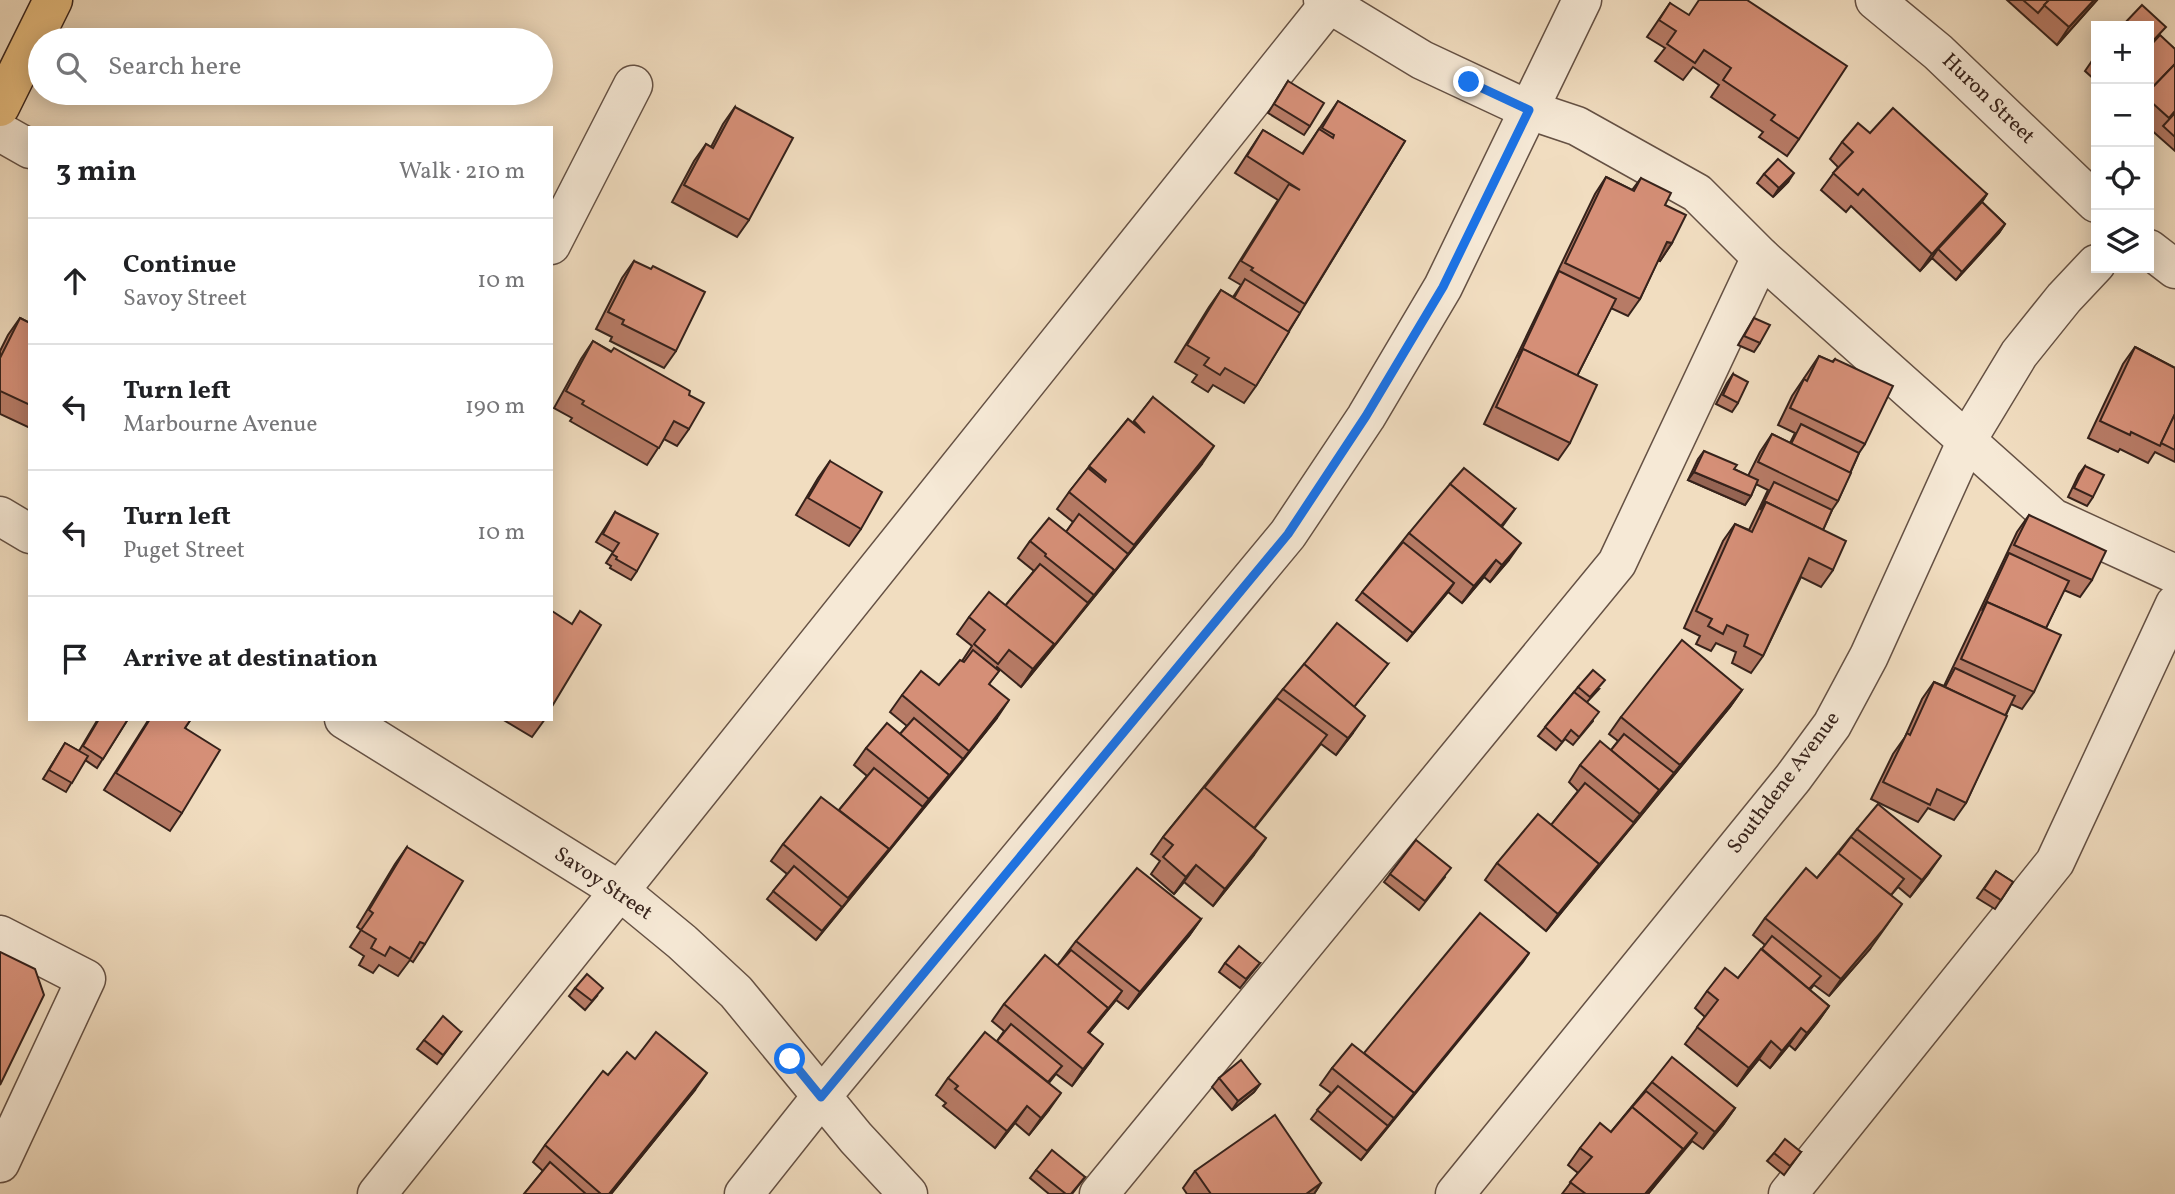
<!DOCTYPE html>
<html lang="en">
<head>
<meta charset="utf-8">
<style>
  body { margin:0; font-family:Vollkorn,serif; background:#f6f6f6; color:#202124 }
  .controls { position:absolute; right:21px; top:21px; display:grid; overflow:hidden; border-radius:0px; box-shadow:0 4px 18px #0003 }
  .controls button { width:63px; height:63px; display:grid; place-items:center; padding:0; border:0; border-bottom:2px solid #e0e0e0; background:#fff; color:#202124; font:35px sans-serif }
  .stop { position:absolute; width:21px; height:21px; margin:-16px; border:5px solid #1a73e8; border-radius:50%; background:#fff }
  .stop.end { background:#1a73e8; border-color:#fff; box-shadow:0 2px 7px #0008 }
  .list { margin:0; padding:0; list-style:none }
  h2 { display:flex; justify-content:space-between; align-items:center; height:91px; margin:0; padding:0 28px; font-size:30px }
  h2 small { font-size:23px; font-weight:400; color:#757577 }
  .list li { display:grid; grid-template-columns:46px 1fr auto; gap:21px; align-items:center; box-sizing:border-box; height:126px; padding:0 28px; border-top:2px solid #e0e0e0 }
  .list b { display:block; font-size:26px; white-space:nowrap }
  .list p { margin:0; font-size:23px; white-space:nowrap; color:#757577 }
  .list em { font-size:23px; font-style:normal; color:#757577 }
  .icon { flex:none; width:38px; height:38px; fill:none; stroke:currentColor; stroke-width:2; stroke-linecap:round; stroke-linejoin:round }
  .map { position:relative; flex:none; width:2175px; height:1194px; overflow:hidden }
  .search { position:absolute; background:#fff; box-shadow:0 4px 18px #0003; left:28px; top:28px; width:525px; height:77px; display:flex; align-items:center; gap:18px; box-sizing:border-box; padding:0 24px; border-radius:38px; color:#757577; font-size:26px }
  .panel { position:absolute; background:#fff; box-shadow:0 4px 18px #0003; left:28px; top:126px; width:525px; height:595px; border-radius:0px }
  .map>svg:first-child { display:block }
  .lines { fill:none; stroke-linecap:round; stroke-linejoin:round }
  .minor-casing { stroke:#655144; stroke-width:41 }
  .major-casing { stroke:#36221b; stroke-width:41 }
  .minor { stroke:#f6e9d6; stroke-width:38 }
  .major { stroke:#e8be80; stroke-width:38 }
  .wall { fill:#b77b66; stroke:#36221b; stroke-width:2 }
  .shaded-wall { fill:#956453; stroke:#36221b; stroke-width:2 }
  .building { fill:#d58f77; stroke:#36221b; stroke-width:2 }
  .route { stroke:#1a73e8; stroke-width:9 }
  .labels { text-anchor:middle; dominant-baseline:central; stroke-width:6; stroke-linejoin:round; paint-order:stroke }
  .street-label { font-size:21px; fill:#36221b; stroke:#f6e9d6 }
</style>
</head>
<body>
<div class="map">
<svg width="2175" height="1194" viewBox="0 0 2175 1194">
  <rect width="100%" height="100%" fill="#f1ddc0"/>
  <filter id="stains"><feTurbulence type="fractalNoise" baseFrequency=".00286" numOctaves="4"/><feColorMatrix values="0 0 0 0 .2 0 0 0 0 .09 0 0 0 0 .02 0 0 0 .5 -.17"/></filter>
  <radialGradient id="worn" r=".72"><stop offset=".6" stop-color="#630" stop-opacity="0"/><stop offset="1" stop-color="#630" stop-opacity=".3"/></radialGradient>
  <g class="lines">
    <g class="minor-casing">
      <g id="minor">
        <path d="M1323,0L1422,60L1529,110L1577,126L1697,193L1761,257L2053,518L2175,574"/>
        <path d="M1875,0L1938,52L2096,203"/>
        <path d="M0,132L30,149"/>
        <path d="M551,245L633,85"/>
        <path d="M2149,249L2175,269"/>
        <path d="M0,516L30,534"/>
        <path d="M344,719L620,891L682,942L736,992L856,1138L908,1194"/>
        <path d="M0,935L86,979L0,1163"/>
        <path d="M377,1194L1329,4"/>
        <path d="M744,1194L821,1097L1288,534L1366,417L1443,287L1582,0"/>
        <path d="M1099,1194L1617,563L1761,257"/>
        <path d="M1455,1194L1793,778L1832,725L1869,656L1967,440L2019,354L2064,298L2096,264"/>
        <path d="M1788,1194L2055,862L2175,604"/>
      </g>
    </g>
    <g class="major-casing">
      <path id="major" d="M0,107L53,0"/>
    </g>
    <use href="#minor" class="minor"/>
    <use href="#major" class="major"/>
  </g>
  <g class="wall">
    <path d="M2007,0H2097L2057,45Z"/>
    <path d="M1670,3L1799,139L1787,156L1759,137L1763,132L1711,97L1719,85L1693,67L1683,80L1655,61L1665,48L1647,37Z"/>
    <path d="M2149,26L2175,49V151L2149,128Z"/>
    <path d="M2096,55V81L2085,71Z"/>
    <path d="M1288,81L1310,126L1304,135L1268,113Z"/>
    <path d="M1338,101L1405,141L1300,313L1256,386L1244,403L1213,385L1208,392L1192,382L1197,375L1175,362L1209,307L1221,290L1233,297L1241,285L1229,278L1278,200L1235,173L1263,130L1302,154Z"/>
    <path d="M735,107L749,220L737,237L672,202L694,161L706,144L711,147L723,124Z"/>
    <path d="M1870,133L1987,194L1982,202L2005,224L1999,233L1956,280L1932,258L1920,271L1851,206L1846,212L1821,190L1838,167L1830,159L1842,142Z"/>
    <path d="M1764,174L1788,182L1773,197L1757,183Z"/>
    <path d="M1606,177L1632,190L1641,178L1665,205L1672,243L1660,261L1658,260L1640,299L1628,316L1611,308L1577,376L1570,443L1558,460L1484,424L1595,194Z"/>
    <path d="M634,261L676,351L664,368L610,341L612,337L596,329L622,278Z"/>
    <path d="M20,318L30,323V428L0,414V351L8,335Z"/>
    <path d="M1754,318L1760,343L1754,352L1738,345Z"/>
    <path d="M593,341L689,395V429L677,446L664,439L647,465L570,421L572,418L554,408L581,359Z"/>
    <path d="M2135,347L2175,368V462L2155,452L2148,463L2120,449L2118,452L2088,438L2123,364Z"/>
    <path d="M1819,356L1832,362L1835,359L1865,444L1859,453L1838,501L1832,510L1823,530L1833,570L1821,587L1801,577L1763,656L1751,673L1732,663L1736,652L1716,643L1711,651L1696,644L1700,636L1684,628L1723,541L1735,524L1749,530L1768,490L1756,484L1751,496L1745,505L1688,480L1698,459L1704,451L1734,469L1748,476L1760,452L1772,434L1790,443L1795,433L1778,425L1792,396Z"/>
    <path d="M1733,374L1738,403L1732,412L1716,404L1727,383Z"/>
    <path d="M1153,397L1202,464L1021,687L997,667L996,669L999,671L989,684L997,718L816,940L767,899L787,874L771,861L783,844L839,810L867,776L854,765L866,748L900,734L907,726L890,712L902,695L939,685L962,661L972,646L957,634L969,617L1005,606L1034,571L1018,558L1030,541L1066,532L1073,522L1057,509L1069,492L1128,419L1133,423Z"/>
    <path d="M830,461L861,529L849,546L796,515L818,478Z"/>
    <path d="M2085,466L2093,497L2087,506L2068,497L2079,474Z"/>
    <path d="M1515,509L1502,527L1509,560L1490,582L1484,577L1462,603L1448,592L1407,641L1356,600L1409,533Z"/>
    <path d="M615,512L637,571L631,580L610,568L611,566L606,563L613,552L596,542Z"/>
    <path d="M2029,515L2092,580L2080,597L2064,590L2046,628L2034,692L2022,709L2011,704L1966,803L1954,820L1928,808L1918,822L1871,799L1893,754L1905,737L1922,699L1934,682L1944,686L2017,532Z"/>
    <path d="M1388,664L1354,707L1353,733L1336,755L1321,744L1254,829V855L1213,906L1184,882L1174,894L1151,874L1160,861L1151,854L1163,837L1283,689Z"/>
    <path d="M1578,687L1599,689L1587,702L1593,721L1573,745L1565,739L1556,750L1538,736Z"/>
    <path d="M1742,690L1730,707L1546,931L1485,880L1497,863L1551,825L1578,791L1569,782L1580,765L1611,750L1618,741L1609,734L1621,717Z"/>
    <path d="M98,719H128L97,768L85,760L66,792L43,779L65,743L79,751Z"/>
    <path d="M149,719H191L185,728L182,813L170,831L104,790Z"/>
    <path d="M502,719H545L532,737Z"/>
    <path d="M1857,829L1929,873L1910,897L1898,887L1891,895L1870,949L1829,996L1814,985L1810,990L1829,1006L1817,1023L1795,1050L1789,1045L1770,1068L1759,1059L1737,1086L1685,1044L1705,1017L1695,1008L1707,991L1738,978L1765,945L1753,935L1765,918L1817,878Z"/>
    <path d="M1416,840L1445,877L1419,910L1384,882Z"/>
    <path d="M407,847L425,944L413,962L410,960L398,976L379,965L373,973L359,965L364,956L350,947L361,930L357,927L395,864Z"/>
    <path d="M1996,871L2013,882L1995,909L1977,898Z"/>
    <path d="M1201,919L1189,936L1128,1009L1116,1000L1089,1033L1091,1061L1072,1086L1056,1074L1049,1083V1110L1029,1135L1015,1123L995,1148L943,1106L946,1103L936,1095L948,1078L997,1041L1004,1031L992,1021L1004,1004L1057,966L1076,941Z"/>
    <path d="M1529,953L1361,1160L1311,1119L1331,1093L1320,1085L1332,1068L1364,1053Z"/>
    <path d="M1225,963H1260L1240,988L1219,972Z"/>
    <path d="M575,988L597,996L585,1010L569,996Z"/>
    <path d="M461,1032L437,1064L417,1049L424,1040Z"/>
    <path d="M635,1059L695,1090L611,1194H524L543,1171L533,1162L545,1145L608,1075Z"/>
    <path d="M1219,1078L1260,1084L1254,1092L1232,1110L1212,1087Z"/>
    <path d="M1652,1082L1735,1108L1723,1125L1703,1149L1692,1141L1648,1194H1562L1578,1173L1568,1165L1580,1148L1611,1132Z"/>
    <path d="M1801,1152L1784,1175L1767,1161L1774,1153Z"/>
    <path d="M1036,1170L1085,1177L1072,1194H1049L1030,1178Z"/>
    <path d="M1195,1171L1321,1183L1314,1194H1187L1183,1188Z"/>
  </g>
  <g class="shaded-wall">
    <path d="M2094,0H2097L2057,45L2069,27Z"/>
    <path d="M1794,173L1788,182L1773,197L1779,188Z"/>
    <path d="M1987,194L1975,211L1938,249L1932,258L1920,271L1932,254Z"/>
    <path d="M2005,224L1999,233L1956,280L1962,272Z"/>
    <path d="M1667,242L1672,243L1660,261L1655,259Z"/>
    <path d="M1214,446L1202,464L1021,687L1033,669L1128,554Z"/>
    <path d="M1694,472L1751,496L1745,505L1688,480Z"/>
    <path d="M1521,543L1509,560L1490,582L1502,565Z"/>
    <path d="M1496,560L1484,577L1462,603L1474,586Z"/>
    <path d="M1454,583L1448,592L1407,641L1413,633Z"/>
    <path d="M1742,690L1730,707L1546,931L1558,914Z"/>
    <path d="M1009,700L997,718L957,768L816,940L929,799L963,759Z"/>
    <path d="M1365,716L1353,733L1336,755L1348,738Z"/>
    <path d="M1266,838L1254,855L1213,906L1225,889Z"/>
    <path d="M1941,856L1929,873L1910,897L1922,880Z"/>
    <path d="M1196,865L1184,882L1174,894L1186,877Z"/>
    <path d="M1902,904L1870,949L1829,996L1841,979Z"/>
    <path d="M1201,919L1189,936L1128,1009L1140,992Z"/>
    <path d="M1529,953L1523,962L1361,1160L1394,1118Z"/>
    <path d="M1122,991L1116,1000L1076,1049L1088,1032Z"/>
    <path d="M1829,1006L1817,1023L1795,1050L1807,1033Z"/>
    <path d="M1801,1028L1789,1045L1770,1068L1782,1051Z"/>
    <path d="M1771,1041L1759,1059L1737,1086L1749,1068Z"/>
    <path d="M1103,1044L1091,1061L1072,1086L1083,1069Z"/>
    <path d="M707,1073L695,1090L611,1194H609Z"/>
    <path d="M1260,1084L1254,1092L1232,1110L1238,1101Z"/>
    <path d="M1061,1093L1049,1110L1029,1135L1041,1118Z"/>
    <path d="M1027,1106L1015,1123L995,1148L1007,1131Z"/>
    <path d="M1735,1108L1723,1125L1703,1149L1715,1132Z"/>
    <path d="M1697,1133L1648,1194H1645L1683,1149Z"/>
    <path d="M1321,1183L1314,1194H1306Z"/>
  </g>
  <g class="building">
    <path d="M1699,0H1747L1847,66L1799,139L1771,120L1775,115L1723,80L1731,68L1704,50L1695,63L1667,44L1676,31L1659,20L1670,3L1689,15Z"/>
    <path d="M2023,0H2049L2038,13Z"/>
    <path d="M2049,0H2094L2069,27L2044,5Z"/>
    <path d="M2142,5L2166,27L2149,45V26H2122Z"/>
    <path d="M2160,35L2175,49V64L2149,91V47Z"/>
    <path d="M2175,64V111L2169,118L2149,100V91Z"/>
    <path d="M1288,81L1324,103L1310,126L1274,104Z"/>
    <path d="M1338,101L1405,141L1305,304L1251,270L1253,268L1241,261L1289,184L1300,190L1247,156L1263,130L1303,154L1319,129L1333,138L1334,135L1322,128Z"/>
    <path d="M735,107L793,138L749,220L684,185L706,144L713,148Z"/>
    <path d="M1893,108L1987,194L1932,254L1863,189L1858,195L1833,173L1853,152L1842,142L1858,123L1870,133Z"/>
    <path d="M2175,113V137L2163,126Z"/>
    <path d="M1778,159L1794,173L1779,188L1764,174Z"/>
    <path d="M1606,177L1634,191L1641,178L1671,193L1665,205L1686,215L1672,243L1667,242L1640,299L1565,263Z"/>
    <path d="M1982,202L2005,224L1962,272L1938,249Z"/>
    <path d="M634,261L651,269L653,266L705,292L676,351L622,324L624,320L608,312Z"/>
    <path d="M1559,271L1616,299L1577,376L1523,349L1518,358Z"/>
    <path d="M1245,279L1300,313L1288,332L1234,298Z"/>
    <path d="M1221,290L1289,332L1256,386L1225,368L1220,375L1204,365L1209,358L1187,345Z"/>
    <path d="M20,318L30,323V405L0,391V358Z"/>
    <path d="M1754,318L1770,325L1760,343L1744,336Z"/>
    <path d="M593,341L611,352L614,348L690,391L689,395L704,403L689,429L674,421L659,448L582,404L584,401L566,391Z"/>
    <path d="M2135,347L2175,368V414L2160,446L2131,432L2130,435L2100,421Z"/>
    <path d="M1523,349L1597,385L1570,443L1496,407Z"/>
    <path d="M1819,356L1833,362L1835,359L1893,386L1865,444L1790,408L1804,379L1807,381Z"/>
    <path d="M1733,374L1748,382L1738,403L1723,395Z"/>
    <path d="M1153,397L1214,446L1134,545L1069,492L1088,468L1105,482L1106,480L1089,466L1128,419L1145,433L1134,421Z"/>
    <path d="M2175,414V450L2161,443Z"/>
    <path d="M1801,424L1859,453L1850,473L1791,444Z"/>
    <path d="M1772,434L1851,473L1838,501L1758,462Z"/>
    <path d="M1704,451L1737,465L1734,469L1758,480L1751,496L1694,472Z"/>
    <path d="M830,461L882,492L861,529L808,498Z"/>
    <path d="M2085,466L2104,475L2093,497L2074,488Z"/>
    <path d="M1464,468L1515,509L1501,526L1450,484Z"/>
    <path d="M1774,482L1832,510L1823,530L1766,502L1760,510Z"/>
    <path d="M1450,484L1521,543L1502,565L1496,560L1474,586L1409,533Z"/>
    <path d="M1766,502L1846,541L1833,570L1809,558L1763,656L1744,646L1748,635L1727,625L1723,634L1708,626L1712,619L1696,611L1735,524L1752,532Z"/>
    <path d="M615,512L658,534L637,571L616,559L617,557L612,554L619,543L603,534Z"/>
    <path d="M1079,514L1128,554L1108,579L1114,570L1066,532Z"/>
    <path d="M2029,515L2106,551L2092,580L2014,545Z"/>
    <path d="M1049,518L1114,570L1094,595L1045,556L1046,554L1030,541Z"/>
    <path d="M1403,542L1454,583L1413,633L1362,592Z"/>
    <path d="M2009,553L2069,581L2046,628L1987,602L1982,611Z"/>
    <path d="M1040,564L1088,603L1048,653L1054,644L1005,606Z"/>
    <path d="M989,592L1054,644L1033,669L1009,650L998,664L974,644L985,630L969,617Z"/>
    <path d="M1987,602L2061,635L2034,692L1961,659Z"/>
    <path d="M552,611L572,624L580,611L601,625L551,708Z"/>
    <path d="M1337,623L1388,664L1354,707L1304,664Z"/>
    <path d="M1682,640L1742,690L1680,765L1621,717Z"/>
    <path d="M973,650L999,671L989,684L1009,700L969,751L902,695L921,671L939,685L960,660L964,662Z"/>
    <path d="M1304,664L1365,716L1348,738L1283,689Z"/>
    <path d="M1955,668L2015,696L2005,716L1945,687Z"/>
    <path d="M1593,670L1605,680L1590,697L1578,687Z"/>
    <path d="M1934,682L2007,716L1966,803L1937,789L1930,805L1883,782L1905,737L1907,733L1910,735Z"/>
    <path d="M1574,692L1599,712L1579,737L1571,730L1562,742L1545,727Z"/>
    <path d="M1277,698L1327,735L1254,828L1204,788Z"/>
    <path d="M914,718L963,759L943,783L949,775L900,734Z"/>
    <path d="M99,719H128L103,759L83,746Z"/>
    <path d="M150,719H191L185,728L220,750L182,813L116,773Z"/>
    <path d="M887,723L949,775L929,799L866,748Z"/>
    <path d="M1624,734L1674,773L1653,798L1659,790L1611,750Z"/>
    <path d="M1600,741L1659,790L1640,814L1580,765Z"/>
    <path d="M65,743L88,756L72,783L49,770Z"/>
    <path d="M874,768L923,807L883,857L889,849L839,810Z"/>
    <path d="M1585,783L1634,823L1593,872L1599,864L1551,825Z"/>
    <path d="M1204,787L1266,838L1225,889L1196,865L1186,877L1163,857L1173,845L1163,837Z"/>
    <path d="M821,797L889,849L848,898L783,844Z"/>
    <path d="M1878,804L1941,856L1922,880L1857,829Z"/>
    <path d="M1538,814L1599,864L1558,914L1497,863Z"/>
    <path d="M1851,837L1904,879L1891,895L1838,854Z"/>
    <path d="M1416,840L1451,868L1425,901L1390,874Z"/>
    <path d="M407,847L463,881L425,944L420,942L410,959L390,947L385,956L371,948L376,939L361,930L373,913L369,910Z"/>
    <path d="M1838,853L1902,904L1882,931L1841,979L1765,918L1806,868L1817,878Z"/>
    <path d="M794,866L842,907L822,931L773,891Z"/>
    <path d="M1137,868L1201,919L1140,992L1076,941Z"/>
    <path d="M1996,871L2013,882L2001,900L1984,889Z"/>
    <path d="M1480,913L1529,953L1408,1101L1414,1093L1364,1053Z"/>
    <path d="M1772,936L1821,976L1809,989L1762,949Z"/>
    <path d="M1239,946L1260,963L1246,979L1225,963Z"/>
    <path d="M1761,949L1829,1006L1807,1033L1801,1028L1782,1051L1771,1041L1749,1068L1697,1027L1718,1000L1707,991L1725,968L1738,978Z"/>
    <path d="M1071,950L1122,991L1102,1016L1108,1008L1057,966Z"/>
    <path d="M0,952L35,969L44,995L0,1085Z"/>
    <path d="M1045,955L1108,1008L1088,1032L1103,1044L1083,1069L1004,1004Z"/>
    <path d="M587,974L603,988L592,1001L575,988Z"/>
    <path d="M443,1016L461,1032L443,1055L424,1040Z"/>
    <path d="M1011,1024L1062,1066L1048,1082L997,1041Z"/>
    <path d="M656,1032L707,1073L609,1194H601L545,1145L603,1071L608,1075L627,1052L635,1059Z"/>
    <path d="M985,1032L1061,1093L1041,1118L1027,1106L1007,1131L955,1089L958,1086L948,1078Z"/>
    <path d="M1352,1044L1414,1093L1394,1118L1332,1068Z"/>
    <path d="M1672,1057L1735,1108L1715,1132L1652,1082Z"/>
    <path d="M1241,1060L1260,1084L1238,1101L1219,1078Z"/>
    <path d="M1338,1086L1388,1126L1367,1151L1317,1110Z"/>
    <path d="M1646,1091L1697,1133L1677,1157L1683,1149L1632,1107Z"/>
    <path d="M1632,1107L1683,1149L1645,1194H1586L1570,1182L1592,1157L1580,1148L1600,1123L1611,1132Z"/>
    <path d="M1275,1115L1321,1183L1306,1194H1211L1195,1171Z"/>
    <path d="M1785,1139L1801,1152L1790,1166L1774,1153Z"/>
    <path d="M1052,1150L1085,1177L1071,1194H1066L1036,1170Z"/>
    <path d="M550,1162L586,1194H524Z"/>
  </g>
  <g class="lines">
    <path class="route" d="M790,1059L821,1097L1288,534L1366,416L1443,287L1529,110L1469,82"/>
  </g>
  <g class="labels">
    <g class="street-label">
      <text transform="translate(1988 99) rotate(44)">Huron Street</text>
      <text transform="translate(1784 783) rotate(-53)">Southdene Avenue</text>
      <text transform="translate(603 884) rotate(34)">Savoy Street</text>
    </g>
  </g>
  <rect width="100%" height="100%" filter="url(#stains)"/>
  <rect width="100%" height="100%" fill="url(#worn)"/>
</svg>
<div class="controls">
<button>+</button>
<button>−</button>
<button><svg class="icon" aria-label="locate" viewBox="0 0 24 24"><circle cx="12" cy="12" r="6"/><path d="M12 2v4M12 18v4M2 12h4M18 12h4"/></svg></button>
<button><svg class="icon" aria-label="layers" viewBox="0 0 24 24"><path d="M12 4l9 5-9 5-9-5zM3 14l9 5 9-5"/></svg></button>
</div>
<div class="stop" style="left:790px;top:1059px"></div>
<div class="stop end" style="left:1469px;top:82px"></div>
<div class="search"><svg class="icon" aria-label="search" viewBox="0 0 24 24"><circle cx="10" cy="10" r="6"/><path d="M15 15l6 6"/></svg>Search here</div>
<section class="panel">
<h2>3 min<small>Walk · 210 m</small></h2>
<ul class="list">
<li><svg class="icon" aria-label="ahead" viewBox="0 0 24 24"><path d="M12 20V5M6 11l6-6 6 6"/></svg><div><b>Continue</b><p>Savoy Street</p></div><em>10 m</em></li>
<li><svg class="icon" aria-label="left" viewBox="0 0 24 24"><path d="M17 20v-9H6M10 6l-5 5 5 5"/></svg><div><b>Turn left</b><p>Marbourne Avenue</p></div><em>190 m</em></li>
<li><svg class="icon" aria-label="left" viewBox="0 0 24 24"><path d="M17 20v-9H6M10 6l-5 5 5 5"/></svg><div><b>Turn left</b><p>Puget Street</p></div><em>10 m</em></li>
<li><svg class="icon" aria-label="arrive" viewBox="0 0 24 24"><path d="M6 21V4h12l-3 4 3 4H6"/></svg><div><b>Arrive at destination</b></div></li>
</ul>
</section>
</div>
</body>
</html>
